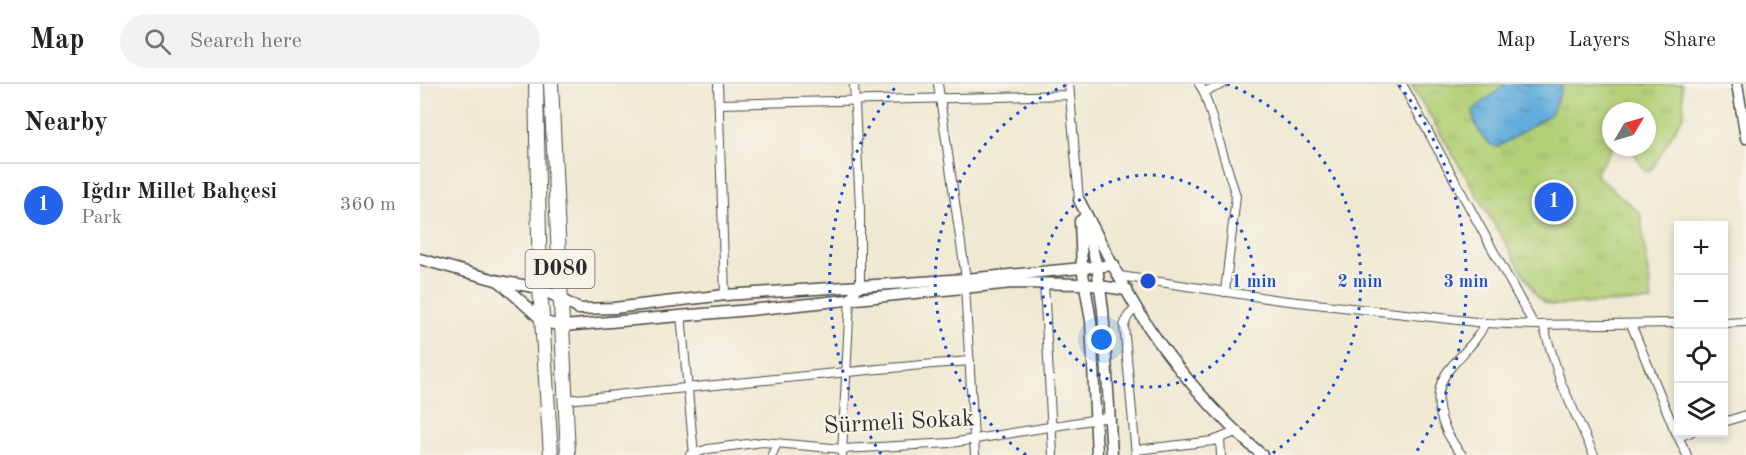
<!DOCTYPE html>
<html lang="en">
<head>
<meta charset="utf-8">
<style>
  body { margin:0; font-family:"Old Standard TT",serif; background:#f2f2f2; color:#222 }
  .controls { position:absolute; right:18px; bottom:18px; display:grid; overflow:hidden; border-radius:0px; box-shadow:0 3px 9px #0003 }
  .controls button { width:54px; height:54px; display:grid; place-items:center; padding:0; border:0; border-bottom:2px solid #e0e0e0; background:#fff; color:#222; font:30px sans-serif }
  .compass { position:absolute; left:1182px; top:18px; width:54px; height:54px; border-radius:50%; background:#fff; box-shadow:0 3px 9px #0003; rotate:52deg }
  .you { position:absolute; left:682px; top:256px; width:21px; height:21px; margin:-15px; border:4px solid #fff; border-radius:50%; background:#1a73e8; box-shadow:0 0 0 9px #1a73e833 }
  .badge { display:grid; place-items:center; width:39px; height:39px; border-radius:50%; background:#2563eb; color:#fff; font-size:20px; font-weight:700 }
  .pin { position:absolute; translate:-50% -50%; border:3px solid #fff; box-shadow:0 2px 6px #0006 }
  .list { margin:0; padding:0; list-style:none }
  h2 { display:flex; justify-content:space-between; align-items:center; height:78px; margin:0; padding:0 24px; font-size:26px }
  h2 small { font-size:20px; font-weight:400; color:#767676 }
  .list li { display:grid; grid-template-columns:39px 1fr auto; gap:18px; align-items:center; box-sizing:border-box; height:84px; padding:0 24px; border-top:2px solid #e0e0e0 }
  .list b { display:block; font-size:22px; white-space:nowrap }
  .list p { margin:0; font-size:20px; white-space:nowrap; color:#767676 }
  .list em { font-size:20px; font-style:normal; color:#767676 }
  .icon { flex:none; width:33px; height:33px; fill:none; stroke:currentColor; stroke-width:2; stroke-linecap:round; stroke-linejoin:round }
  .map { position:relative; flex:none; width:1326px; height:371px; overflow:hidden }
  header { display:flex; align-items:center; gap:36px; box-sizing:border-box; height:84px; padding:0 30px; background:#fff; border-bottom:2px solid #e0e0e0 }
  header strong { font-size:28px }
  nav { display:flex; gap:33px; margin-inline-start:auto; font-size:21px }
  .search { width:420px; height:54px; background:#f2f2f2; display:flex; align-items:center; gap:15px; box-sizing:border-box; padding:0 21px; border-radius:33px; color:#767676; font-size:22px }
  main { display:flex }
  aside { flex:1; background:#fff }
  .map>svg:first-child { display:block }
  .park { fill:url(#park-tufts); stroke:#6e7e51; stroke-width:1.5 }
  .water { fill:url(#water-ripples); stroke:#486c84; stroke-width:1.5 }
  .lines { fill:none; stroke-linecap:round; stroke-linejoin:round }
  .minor-casing { stroke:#484844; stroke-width:10 }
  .tertiary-casing { stroke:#484844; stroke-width:13 }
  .trunk-casing { stroke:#484844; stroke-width:16 }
  .minor { stroke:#fff; stroke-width:8 }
  .tertiary { stroke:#fff; stroke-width:10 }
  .trunk { stroke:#fff; stroke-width:14 }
  .ring { fill:none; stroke:#1d4ed8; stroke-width:3; stroke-dasharray:3 6 }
  .labels { text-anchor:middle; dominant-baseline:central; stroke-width:5; stroke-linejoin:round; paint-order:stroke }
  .shield { fill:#f7f3e8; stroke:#686764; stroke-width:1.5 }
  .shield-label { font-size:22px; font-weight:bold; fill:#2b2b2b }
  .street-label { font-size:24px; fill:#2b2b2b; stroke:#f7f3e8 }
  .centre { fill:#1d4ed8; stroke:#f7f3e8; stroke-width:3 }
  .ring-label { font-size:18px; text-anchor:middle; font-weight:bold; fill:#1d4ed8; stroke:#f7f3e8; stroke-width:5; stroke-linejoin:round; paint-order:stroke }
</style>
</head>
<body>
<header>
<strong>Map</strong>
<div class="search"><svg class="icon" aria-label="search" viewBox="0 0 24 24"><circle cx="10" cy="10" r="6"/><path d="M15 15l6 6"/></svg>Search here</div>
<nav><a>Map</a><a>Layers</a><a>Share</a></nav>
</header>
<main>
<aside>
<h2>Nearby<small></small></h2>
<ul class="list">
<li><span class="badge">1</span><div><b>Iğdır Millet Bahçesi</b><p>Park</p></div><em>360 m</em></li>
</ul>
</aside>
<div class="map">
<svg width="1326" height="371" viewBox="0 0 1326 371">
  <defs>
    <pattern id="park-tufts" width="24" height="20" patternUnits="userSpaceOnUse" patternTransform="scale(1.5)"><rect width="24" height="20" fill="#b2d077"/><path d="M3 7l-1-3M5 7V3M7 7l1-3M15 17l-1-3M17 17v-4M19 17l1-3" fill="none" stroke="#99b367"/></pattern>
    <pattern id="water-ripples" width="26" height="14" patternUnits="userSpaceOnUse" patternTransform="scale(1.5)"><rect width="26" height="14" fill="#64aedc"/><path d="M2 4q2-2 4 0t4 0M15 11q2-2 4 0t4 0" fill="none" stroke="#538eb3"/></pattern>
  </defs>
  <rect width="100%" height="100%" fill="#f7f3e8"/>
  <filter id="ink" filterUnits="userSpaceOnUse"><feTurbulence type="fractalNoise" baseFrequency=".0167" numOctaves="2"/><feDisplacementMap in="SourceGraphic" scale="12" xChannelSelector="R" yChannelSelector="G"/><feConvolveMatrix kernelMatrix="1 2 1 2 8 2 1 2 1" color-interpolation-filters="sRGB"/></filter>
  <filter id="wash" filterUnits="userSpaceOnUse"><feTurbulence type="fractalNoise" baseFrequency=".008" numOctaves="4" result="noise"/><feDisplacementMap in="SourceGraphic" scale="24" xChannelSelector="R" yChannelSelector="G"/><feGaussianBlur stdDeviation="1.35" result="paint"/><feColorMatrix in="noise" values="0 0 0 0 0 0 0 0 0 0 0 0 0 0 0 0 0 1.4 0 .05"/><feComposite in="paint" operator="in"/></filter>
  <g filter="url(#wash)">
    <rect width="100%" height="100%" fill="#efe9d2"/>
    <path class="park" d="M991,0H1262L1264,30L1232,85L1225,88L1211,63H1227V27H1191V63H1193L1175,90L1220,129L1232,217L1132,221L1123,218L1115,209Z"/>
    <path class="water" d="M1086,0H1143L1134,24L1130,31L1078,63C1064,61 1053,41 1053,26Z"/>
  </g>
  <g filter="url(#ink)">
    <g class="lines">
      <g class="minor-casing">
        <g id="minor">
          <path d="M298,0L305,211"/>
          <path d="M518,0L546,195"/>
          <path d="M649,0L659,116"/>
          <path d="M779,0L784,8L816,112L805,208"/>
          <path d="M982,0L1114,241"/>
          <path d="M784,8L803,0"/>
          <path d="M300,20L650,11"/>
          <path d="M700,192L860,216L1065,239L1114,241L1258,239"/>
          <path d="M624,199L633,371"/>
          <path d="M545,203L555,371"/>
          <path d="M716,224L708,232L704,242L716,371"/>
          <path d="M261,231L274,371"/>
          <path d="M1304,239L1326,238"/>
          <path d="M1211,240L1253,342L1267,371"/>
          <path d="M1123,241L1141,299L1174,371"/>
          <path d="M146,316C281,303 415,288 550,277"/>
          <path d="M1304,338L1326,331"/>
          <path d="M1259,353L1271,348"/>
          <path d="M800,355L801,371"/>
          <path d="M716,366L793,357L818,347"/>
          <path d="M270,371L288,365L343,358L423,365L531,359L690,333"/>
          <path d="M352,371L357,359"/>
          <path d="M422,371L430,214L440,202V124L434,0"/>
          <path d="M1042,371C1021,345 1007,311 1031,283C1044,267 1056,259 1065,239"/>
        </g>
      </g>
      <g class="tertiary-casing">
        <g id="tertiary">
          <path d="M1317,0L1326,54"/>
          <path d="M659,116C678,152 696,190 717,225C747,275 797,333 842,371"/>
          <path d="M664,133L677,183L683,226L692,371"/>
          <path d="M660,137L662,184L671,237L677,371"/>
          <path d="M0,175L79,197L120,204L159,225L194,224L305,211L546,195L694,181"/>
          <path d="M79,197L124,238L143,242L330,226L592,199L665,200L707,206"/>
        </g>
      </g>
      <g class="trunk-casing">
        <g id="trunk">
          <path d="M116,0L120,204L131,371"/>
          <path d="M131,0L148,371"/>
        </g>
      </g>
      <use href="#minor" class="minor"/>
      <use href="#tertiary" class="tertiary"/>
      <use href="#trunk" class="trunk"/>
    </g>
  </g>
  <g class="ring">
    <circle cx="728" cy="197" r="106"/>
    <path d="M606 371A212 212 0 0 1 649 0M807 0A212 212 0 0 1 850 371"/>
    <path d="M461 370A318 318 0 0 1 477 1M979 1A318 318 0 0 1 995 370"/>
  </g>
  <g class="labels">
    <rect class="shield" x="105.5" y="166" width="69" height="38" rx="4.5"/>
    <g class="shield-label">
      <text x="140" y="185">D080</text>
    </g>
    <g class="street-label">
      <text transform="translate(479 339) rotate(-3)">Sürmeli Sokak</text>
    </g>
  </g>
  <circle cx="728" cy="197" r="9" class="centre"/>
  <g class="ring-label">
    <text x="834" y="203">1 min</text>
    <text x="940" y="203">2 min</text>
    <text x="1046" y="203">3 min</text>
  </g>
</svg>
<div class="controls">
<button>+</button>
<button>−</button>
<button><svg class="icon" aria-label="locate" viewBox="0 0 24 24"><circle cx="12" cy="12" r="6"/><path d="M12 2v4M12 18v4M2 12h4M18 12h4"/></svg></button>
<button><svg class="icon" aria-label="layers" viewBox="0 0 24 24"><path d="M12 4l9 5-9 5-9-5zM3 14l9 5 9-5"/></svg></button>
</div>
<svg class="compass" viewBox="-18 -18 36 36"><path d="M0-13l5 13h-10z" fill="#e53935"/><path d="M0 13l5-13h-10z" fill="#767676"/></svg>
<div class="you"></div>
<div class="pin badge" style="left:1134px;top:118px">1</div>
</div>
</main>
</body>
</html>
